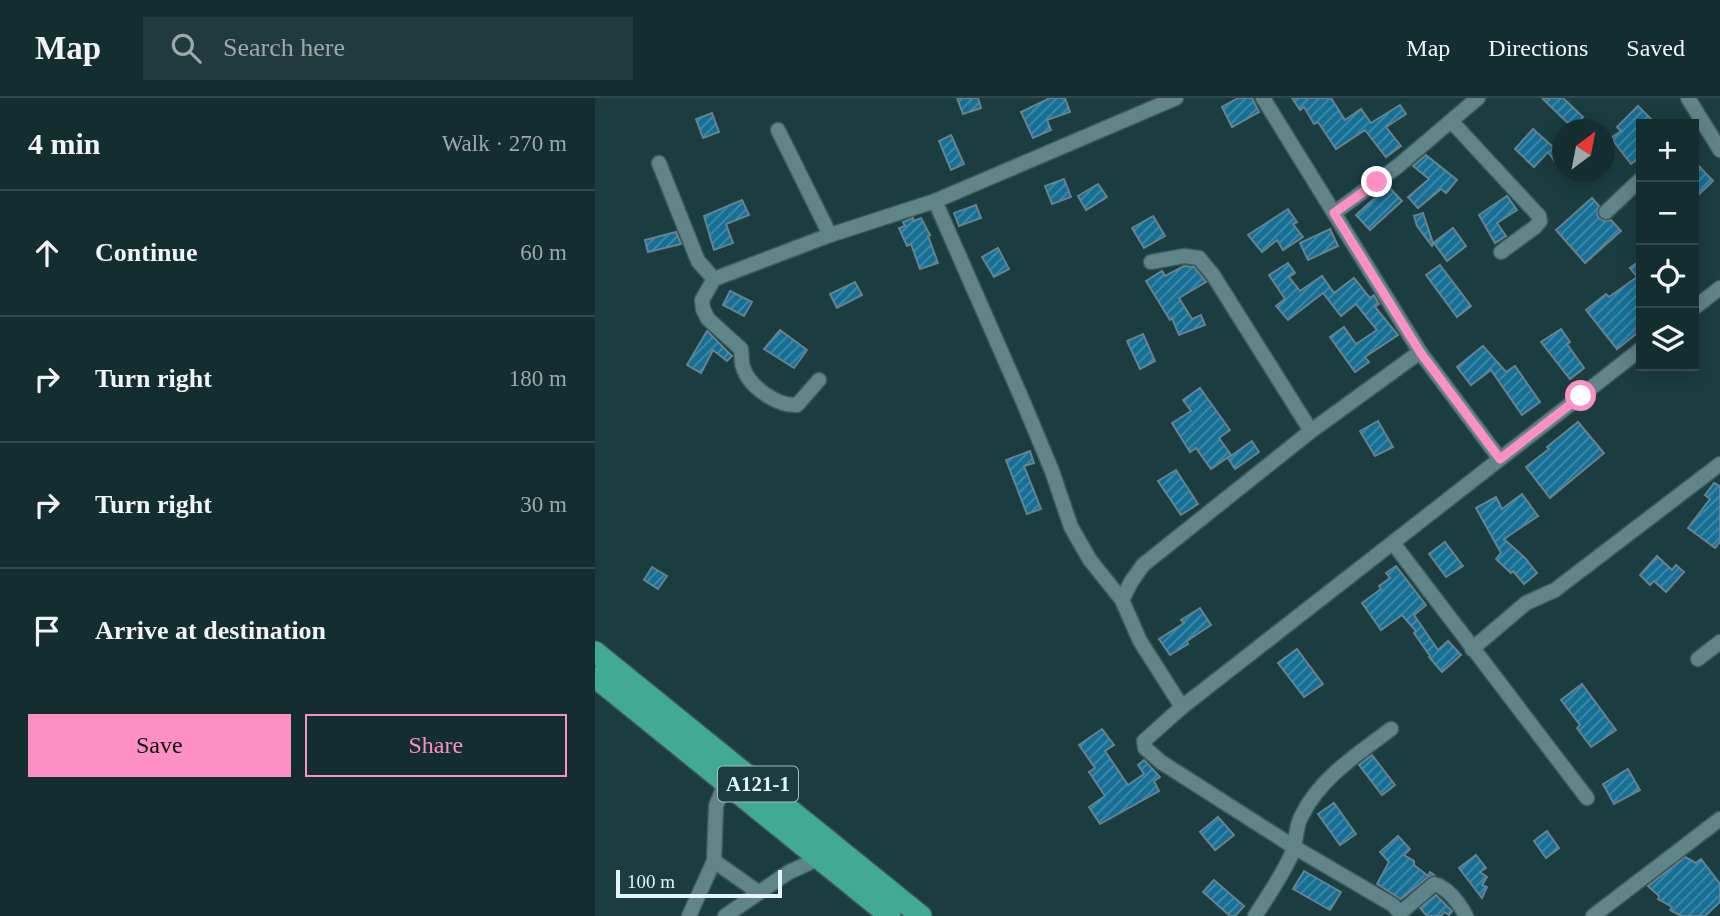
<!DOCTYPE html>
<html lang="en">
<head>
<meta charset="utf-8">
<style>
  body { margin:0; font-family:Georgia,serif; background:#213a3c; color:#f1f3f6 }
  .controls { position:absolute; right:21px; top:21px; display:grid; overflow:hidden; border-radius:0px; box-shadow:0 4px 18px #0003 }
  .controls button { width:63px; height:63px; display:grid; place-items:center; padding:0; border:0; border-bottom:2px solid #334a4c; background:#142e30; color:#f1f3f6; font:35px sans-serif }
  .compass { position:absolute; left:957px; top:21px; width:63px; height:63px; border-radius:50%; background:#142e30; box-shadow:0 4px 18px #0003; rotate:32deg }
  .scale { position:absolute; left:21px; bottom:18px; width:166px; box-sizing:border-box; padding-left:7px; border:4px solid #e2f5f7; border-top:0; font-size:19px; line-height:24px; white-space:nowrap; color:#e2f5f7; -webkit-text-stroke:5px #1b3d40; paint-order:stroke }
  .stop { position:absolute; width:21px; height:21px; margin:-16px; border:5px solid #fc8fc3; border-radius:50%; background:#fff }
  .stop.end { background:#fc8fc3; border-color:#fff; box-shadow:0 2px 7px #0008 }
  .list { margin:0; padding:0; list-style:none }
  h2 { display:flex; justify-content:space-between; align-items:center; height:91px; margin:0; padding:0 28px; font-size:30px }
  h2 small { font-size:23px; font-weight:400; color:#9da8ab }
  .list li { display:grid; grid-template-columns:46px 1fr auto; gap:21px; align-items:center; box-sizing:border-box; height:126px; padding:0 28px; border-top:2px solid #334a4c }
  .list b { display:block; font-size:26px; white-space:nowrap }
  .list em { font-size:23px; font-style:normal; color:#9da8ab }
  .actions { display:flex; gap:14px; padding:21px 28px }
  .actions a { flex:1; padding:16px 0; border:2px solid #fc8fc3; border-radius:0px; text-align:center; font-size:24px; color:#fc8fc3 }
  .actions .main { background:#fc8fc3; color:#111 }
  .icon { flex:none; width:38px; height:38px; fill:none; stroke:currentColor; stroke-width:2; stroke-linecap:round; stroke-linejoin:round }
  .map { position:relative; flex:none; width:1125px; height:818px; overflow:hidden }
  header { display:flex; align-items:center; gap:42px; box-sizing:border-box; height:98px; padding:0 35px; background:#142e30; border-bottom:2px solid #334a4c }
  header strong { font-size:33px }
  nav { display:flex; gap:38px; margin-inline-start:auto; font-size:24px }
  .search { width:490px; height:63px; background:#213a3c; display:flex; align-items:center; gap:18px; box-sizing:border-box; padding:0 24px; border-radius:0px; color:#9da8ab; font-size:26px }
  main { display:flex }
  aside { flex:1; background:#142e30 }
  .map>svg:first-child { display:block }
  .building { fill:url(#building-hatch); stroke:#668291; stroke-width:2 }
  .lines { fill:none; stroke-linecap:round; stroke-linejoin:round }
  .minor-casing { stroke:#3b5a5c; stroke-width:17 }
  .highway-casing { stroke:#3b5a5c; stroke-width:24 }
  .minor { stroke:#618488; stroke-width:14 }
  .highway { stroke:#42aa90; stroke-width:21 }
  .route { stroke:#fc8fc3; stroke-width:9 }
  .labels { text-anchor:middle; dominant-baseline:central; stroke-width:7; stroke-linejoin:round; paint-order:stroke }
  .shield { fill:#1b3d40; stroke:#a6bec0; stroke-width:2 }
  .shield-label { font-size:21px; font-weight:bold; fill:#e2f5f7 }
</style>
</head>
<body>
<header>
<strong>Map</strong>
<div class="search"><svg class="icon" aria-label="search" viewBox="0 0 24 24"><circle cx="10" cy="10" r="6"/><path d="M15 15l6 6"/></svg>Search here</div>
<nav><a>Map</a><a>Directions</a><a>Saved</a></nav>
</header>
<main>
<aside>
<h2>4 min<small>Walk · 270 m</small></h2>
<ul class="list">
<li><svg class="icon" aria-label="ahead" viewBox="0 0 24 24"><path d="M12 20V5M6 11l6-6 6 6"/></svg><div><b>Continue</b></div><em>60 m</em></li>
<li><svg class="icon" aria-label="right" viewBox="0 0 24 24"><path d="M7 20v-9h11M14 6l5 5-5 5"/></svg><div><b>Turn right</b></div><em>180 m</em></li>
<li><svg class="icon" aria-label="right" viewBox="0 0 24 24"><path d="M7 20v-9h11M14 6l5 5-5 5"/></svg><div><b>Turn right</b></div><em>30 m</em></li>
<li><svg class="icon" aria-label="arrive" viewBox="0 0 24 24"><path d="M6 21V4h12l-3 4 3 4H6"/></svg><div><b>Arrive at destination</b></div></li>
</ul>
<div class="actions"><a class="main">Save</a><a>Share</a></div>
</aside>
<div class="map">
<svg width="1125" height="818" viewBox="0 0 1125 818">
  <defs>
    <pattern id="building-hatch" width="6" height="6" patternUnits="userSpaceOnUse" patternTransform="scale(1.75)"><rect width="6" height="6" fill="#166f95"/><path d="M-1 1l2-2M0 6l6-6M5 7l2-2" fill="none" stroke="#438baa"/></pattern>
  </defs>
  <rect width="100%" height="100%" fill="#1b3d40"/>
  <g class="building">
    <path d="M362,0H383L386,10L368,16Z"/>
    <path d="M455,0H470L475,14L452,22L456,32L438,40L426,14Z"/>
    <path d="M643,0H657L664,14L637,29L627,9Z"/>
    <path d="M697,0H736L750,22L766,11L776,25L805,7L811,16L791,29L806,48L791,59L770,32L741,51L723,24L719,26L709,9L705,12Z"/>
    <path d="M947,0H968L988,19L978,30Z"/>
    <path d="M1043,8L1056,21L1051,26H1046V59L1036,66L1016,40L1026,33L1022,29Z"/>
    <path d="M117,15L124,34L108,40L101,21Z"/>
    <path d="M938,31L968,58V74L953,54L939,69L920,51Z"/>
    <path d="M356,37L369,66L356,72L344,43Z"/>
    <path d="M831,57L862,82L851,95L846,91L823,110L813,99L834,81L818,68Z"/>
    <path d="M1099,63L1118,83L1099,101Z"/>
    <path d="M469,81L476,99L457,106L450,88Z"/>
    <path d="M503,86L512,99L491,112L483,98Z"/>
    <path d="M793,88L807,103L775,132L761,117Z"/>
    <path d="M912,98L922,112L902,125L911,138L900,145L884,117Z"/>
    <path d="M997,100L1004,108L1002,116L1004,120L1009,123L1016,122L1026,133L990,165L961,132Z"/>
    <path d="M147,102L154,117L131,126L138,145L119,152L109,118Z"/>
    <path d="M381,107L386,120L364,128L359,115Z"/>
    <path d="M693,111L702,124L698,126L708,139L688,152L682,142L667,154L653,137Z"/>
    <path d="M828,115L838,145L858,130L871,148L852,163L839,145L837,148L822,128L819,118Z"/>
    <path d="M558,118L570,138L549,150L537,130Z"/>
    <path d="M318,120L319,123L326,120L335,137L333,138L343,165L325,171L316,146L312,148L304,130L310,128L308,124Z"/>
    <path d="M735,131L743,148L713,162L705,145Z"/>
    <path d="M81,134L86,146L53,154L50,142Z"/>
    <path d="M403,150L414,171L399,179L387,159Z"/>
    <path d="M1046,162V232L1022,251L991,212L1011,196L1014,199L1042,179L1035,170Z"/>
    <path d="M693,165L700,175L694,179L705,193L727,178L739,195L759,180L775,200L779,197L784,206L780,209L803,237L770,259L774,264L760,274L735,239L749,229L761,246L782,232L761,206L746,218L728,195L693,222L681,208L690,201L674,177Z"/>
    <path d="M845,167L876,208L862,219L831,177Z"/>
    <path d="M589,168L599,169L611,184L584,200L597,221L606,217L610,227L584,237L577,220L575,222L551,183L567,173L570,178Z"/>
    <path d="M260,184L267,197L242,210L235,196Z"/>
    <path d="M135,193L157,204L149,218L128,207Z"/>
    <path d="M966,231L975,244L972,246L989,270L975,281L946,244Z"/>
    <path d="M185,232L212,252L199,270L169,251Z"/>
    <path d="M112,233L137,258L132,263L118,252L106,275L92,267Z"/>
    <path d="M548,236L560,263L545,271L532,243Z"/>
    <path d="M888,248L911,274L920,268L945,304L927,317L896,272L876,287L862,269Z"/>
    <path d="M605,290L635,332L624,340L636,357L616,371L601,350L595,354L577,325L596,313L588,302Z"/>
    <path d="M783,323L798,349L780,358L765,333Z"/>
    <path d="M983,324L1009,355L955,400L931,369L954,351L952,349Z"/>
    <path d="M657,343L664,354L640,371L633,360Z"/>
    <path d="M435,353L439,365L429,368L446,411L432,416L411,362Z"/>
    <path d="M581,372L603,406L586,417L563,383Z"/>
    <path d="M1119,385L1125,388V444L1120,450L1093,430L1115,401L1110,397Z"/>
    <path d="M927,396L943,418L909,441L930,460L942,475L929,486L918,473L916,475L901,461L906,455L881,410L901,399L907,411Z"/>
    <path d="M850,444L868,468L851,479L834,456Z"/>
    <path d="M1062,458L1077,472L1081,467L1089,474L1071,494L1059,483L1055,487L1045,477Z"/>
    <path d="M801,468L831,507L819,517L843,552L853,543L866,557L847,574L834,559L835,558L819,535L821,533L807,517L786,532L767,505L786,491L784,488L795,480L791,475Z"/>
    <path d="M57,469L72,478L63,491L49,482Z"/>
    <path d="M605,510L616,527L592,543L593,546L575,557L564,541L589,525L586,522Z"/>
    <path d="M702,551L728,586L709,599L683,565Z"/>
    <path d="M987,586L1021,632L996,649L982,630L985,627L966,602Z"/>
    <path d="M507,631L519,647L510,653L533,687L549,676L543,667L549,662L565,679L559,683L564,693L505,726L494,709L510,698L494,674L500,670L484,647Z"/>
    <path d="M777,657L800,687L787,697L764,667Z"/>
    <path d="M1033,671L1045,692L1019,706L1008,686Z"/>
    <path d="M739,705L761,736L745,747L723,716Z"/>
    <path d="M623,719L639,737L620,752L605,734Z"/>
    <path d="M952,733L964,750L951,760L939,743Z"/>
    <path d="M803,738L815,751L809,757L819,763V767L833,778L835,774L839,777L833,779L806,801L782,786L794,764L785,754Z"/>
    <path d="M881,757L891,770L885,774L892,779L887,787L892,789L887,800L864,770Z"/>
    <path d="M1090,759L1101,765L1106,761L1125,786V804L1110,818H1086L1075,812L1077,809L1063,801L1064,798L1053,788Z"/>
    <path d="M709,773L746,794L735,812L698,791Z"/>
    <path d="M619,782L649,808L640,818H635L608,794Z"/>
    <path d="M841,797L857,813L854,817L849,814L846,818H832L825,810Z"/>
  </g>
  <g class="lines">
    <g class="minor-casing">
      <g id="minor">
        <path d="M668,0L739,115L803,68L883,0"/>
        <path d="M1093,0L1125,52"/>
        <path d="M857,24L944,118L945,123L940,129L906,154"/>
        <path d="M183,32L235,137"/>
        <path d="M64,65L103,163L119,181"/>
        <path d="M340,103L427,301L457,373L476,429L495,462L527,502L545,543L587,609"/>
        <path d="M1011,114L1046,81"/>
        <path d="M739,115L825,254L905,361"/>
        <path d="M556,164L589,158L604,160L618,177L716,333"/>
        <path d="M1099,210L1125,190"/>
        <path d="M224,282L202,307C182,308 154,289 148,269C146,264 147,257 146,251L113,221L108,211L107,202L119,181L235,137L340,103L581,0"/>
        <path d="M798,445L992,700"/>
        <path d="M527,502L536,484L548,467L716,333L825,254"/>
        <path d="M877,551L931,505L960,492L1125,366"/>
        <path d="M1103,561L1125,544"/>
        <path d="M119,763L163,794"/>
        <path d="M94,818L119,763L121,708L130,685"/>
        <path d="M130,818L194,774L225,760"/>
        <path d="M660,818C674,796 688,777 698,753C702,741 700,729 707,717C726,679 763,656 796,631"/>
        <path d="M871,818C864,805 854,790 839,786L805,815L798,807L699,749L566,664L550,650L549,643L587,609L1046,251"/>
        <path d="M998,818L1125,721"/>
      </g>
    </g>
    <g class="highway-casing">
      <g id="highway">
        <path d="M0,554L326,818"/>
        <path d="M0,579L295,818"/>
      </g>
    </g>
    <use href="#minor" class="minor"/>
    <use href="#highway" class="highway"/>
  </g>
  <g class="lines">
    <path class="route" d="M782,84L739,115L825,254L905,361L986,298"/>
  </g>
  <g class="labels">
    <rect class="shield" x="123" y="668.5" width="80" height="35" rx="5"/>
    <g class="shield-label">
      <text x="163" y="686">A121-1</text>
    </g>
  </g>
</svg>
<div class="controls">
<button>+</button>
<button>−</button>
<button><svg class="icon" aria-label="locate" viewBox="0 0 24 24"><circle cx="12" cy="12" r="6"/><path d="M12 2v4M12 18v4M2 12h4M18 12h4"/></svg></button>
<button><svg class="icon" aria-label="layers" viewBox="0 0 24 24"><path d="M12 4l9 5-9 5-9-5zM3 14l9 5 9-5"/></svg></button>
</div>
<svg class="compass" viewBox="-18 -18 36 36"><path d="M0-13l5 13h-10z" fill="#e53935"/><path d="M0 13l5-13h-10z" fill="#9da8ab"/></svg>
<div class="scale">100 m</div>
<div class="stop" style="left:986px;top:298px"></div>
<div class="stop end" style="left:782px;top:84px"></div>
</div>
</main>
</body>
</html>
